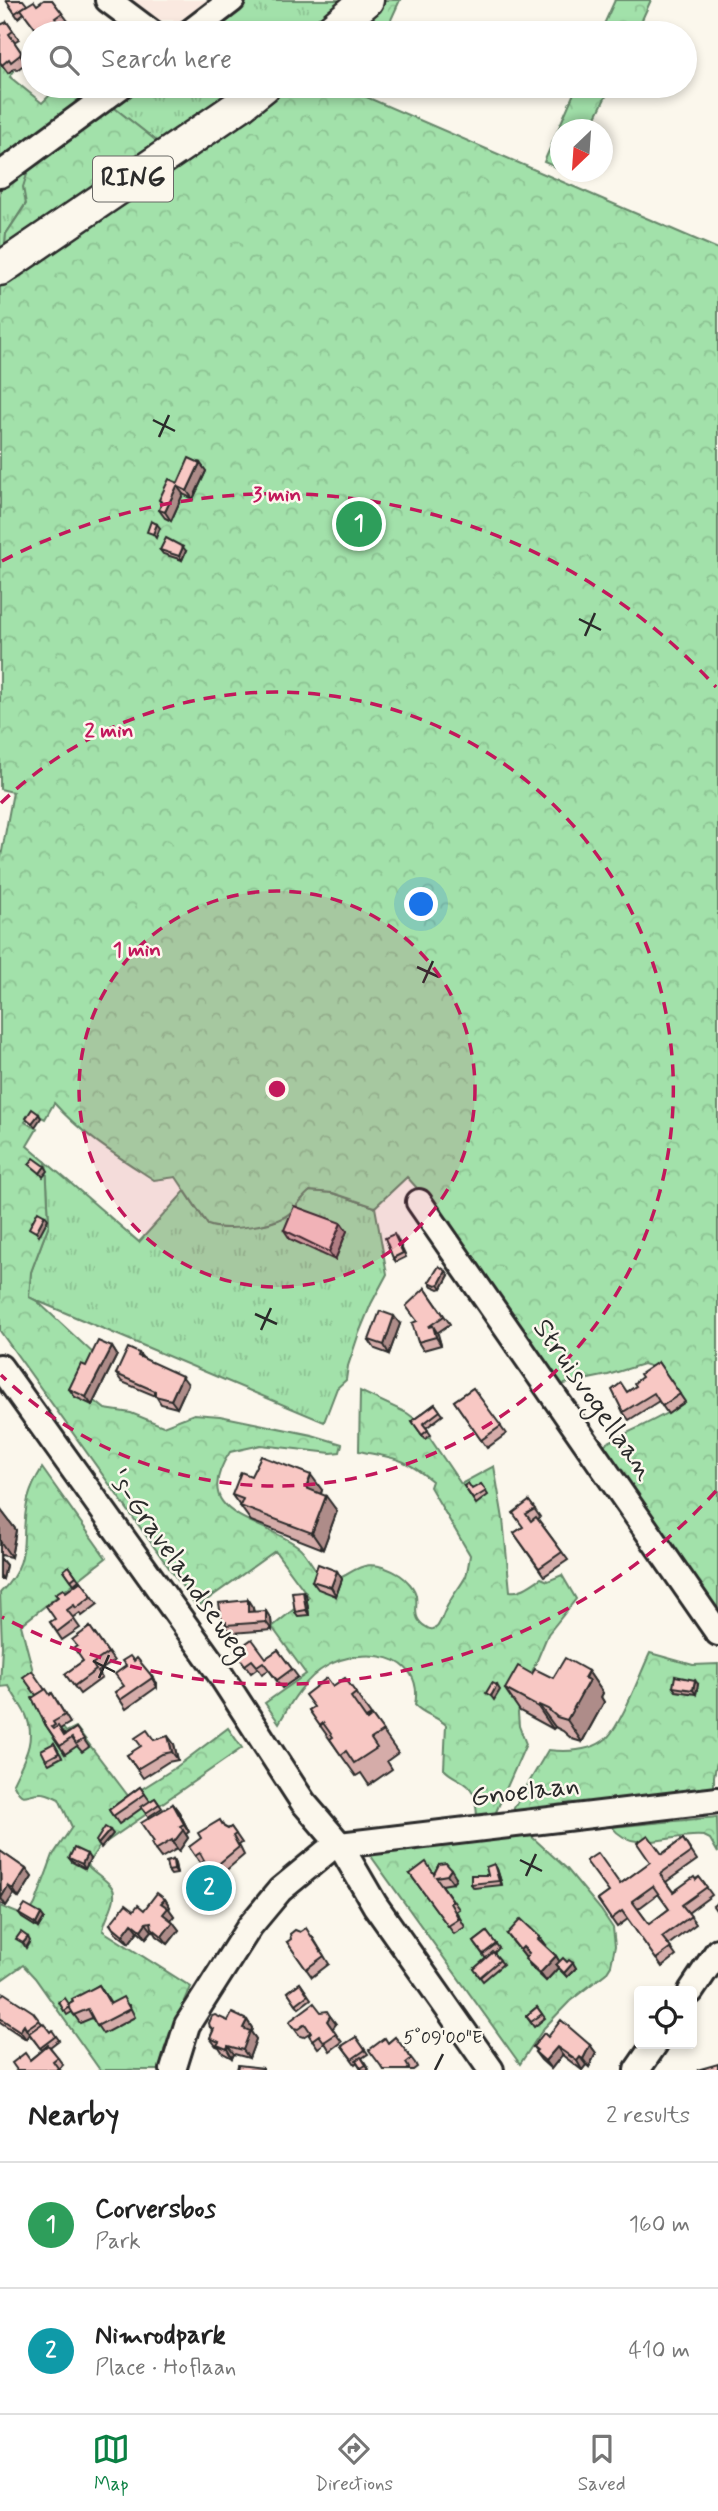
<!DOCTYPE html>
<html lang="en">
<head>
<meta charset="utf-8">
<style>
  body { margin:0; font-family:Mynerve,sans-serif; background:#f2f2f2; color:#222 }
  .controls { position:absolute; right:21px; bottom:21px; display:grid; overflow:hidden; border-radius:7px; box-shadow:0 4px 10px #0003 }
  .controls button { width:63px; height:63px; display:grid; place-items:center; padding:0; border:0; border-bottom:2px solid #e0e0e0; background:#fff; color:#222; font:35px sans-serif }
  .compass { position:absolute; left:550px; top:119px; width:63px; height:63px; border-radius:50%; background:#fff; box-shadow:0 4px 10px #0003; rotate:205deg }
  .you { position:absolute; left:422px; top:905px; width:24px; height:24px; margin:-18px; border:5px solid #fff; border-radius:50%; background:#1a73e8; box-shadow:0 0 0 10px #1a73e833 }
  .badge { display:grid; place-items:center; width:46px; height:46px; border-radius:50%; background:#0b8043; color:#fff; font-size:23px; font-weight:700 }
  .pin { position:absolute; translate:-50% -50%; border:4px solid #fff; box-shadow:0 2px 7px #0006 }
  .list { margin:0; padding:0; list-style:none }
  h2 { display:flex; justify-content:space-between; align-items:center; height:91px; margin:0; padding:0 28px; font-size:30px }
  h2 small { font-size:23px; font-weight:400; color:#767676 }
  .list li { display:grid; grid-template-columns:46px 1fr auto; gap:21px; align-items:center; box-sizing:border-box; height:126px; padding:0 28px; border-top:2px solid #e0e0e0 }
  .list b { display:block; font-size:26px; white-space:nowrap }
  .list p { margin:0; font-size:23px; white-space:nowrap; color:#767676 }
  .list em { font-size:23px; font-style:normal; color:#767676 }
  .icon { flex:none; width:38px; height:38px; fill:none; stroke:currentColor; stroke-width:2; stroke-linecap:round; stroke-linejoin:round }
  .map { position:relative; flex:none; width:718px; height:2070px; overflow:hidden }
  .search { position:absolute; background:#fff; box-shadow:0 4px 10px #0003; left:21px; right:21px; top:21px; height:77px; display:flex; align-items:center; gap:18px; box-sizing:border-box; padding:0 24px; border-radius:38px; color:#767676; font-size:26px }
  .sheet { height:343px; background:#fff }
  nav { display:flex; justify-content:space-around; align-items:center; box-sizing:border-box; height:98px; border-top:2px solid #e0e0e0; background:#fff; font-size:19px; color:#767676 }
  nav a { display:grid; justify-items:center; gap:4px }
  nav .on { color:#0b8043 }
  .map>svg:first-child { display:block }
  .built { fill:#fae9e0 }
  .grass { fill:url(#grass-tufts); stroke:#66866a; stroke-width:2 }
  .forest { fill:url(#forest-crowns); stroke:#66866a; stroke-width:2 }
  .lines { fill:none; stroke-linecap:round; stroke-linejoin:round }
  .minor-casing { stroke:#2b2b2b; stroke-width:30 }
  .major-casing { stroke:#2b2b2b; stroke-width:37 }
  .minor { stroke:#fbf7ec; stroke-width:24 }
  .major { stroke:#fbf7ec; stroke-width:32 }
  .wall { fill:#d5aca9; stroke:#2b2b2b; stroke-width:2; fill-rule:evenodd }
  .shaded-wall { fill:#ae8c89; stroke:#2b2b2b; stroke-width:2 }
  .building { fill:#f8c8c4; stroke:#2b2b2b; stroke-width:2; fill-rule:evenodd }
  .ticks { fill:none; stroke:#2b2b2b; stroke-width:2.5 }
  .ring { fill:none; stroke:#c2185b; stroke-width:3.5; stroke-dasharray:12 9 }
  .labels { text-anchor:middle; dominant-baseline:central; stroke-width:5; stroke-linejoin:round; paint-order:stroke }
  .shield { fill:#fbf7ec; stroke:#696865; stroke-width:2 }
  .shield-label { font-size:26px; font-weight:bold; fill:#2b2b2b }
  .street-label { font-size:28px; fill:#2b2b2b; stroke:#fbf7ec }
  .ticks-label { font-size:18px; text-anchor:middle; fill:#2b2b2b; stroke:#fbf7ec; stroke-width:5; stroke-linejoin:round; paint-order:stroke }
  .centre { fill:#c2185b; stroke:#fbf7ec; stroke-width:3.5 }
  .ring-label { font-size:21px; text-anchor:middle; font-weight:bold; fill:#c2185b; stroke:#fbf7ec; stroke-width:5; stroke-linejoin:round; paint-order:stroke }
</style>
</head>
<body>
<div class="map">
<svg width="718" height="2070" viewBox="0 0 718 2070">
  <defs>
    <pattern id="grass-tufts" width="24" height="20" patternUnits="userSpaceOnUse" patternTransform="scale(1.75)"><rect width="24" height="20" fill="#a2e1aa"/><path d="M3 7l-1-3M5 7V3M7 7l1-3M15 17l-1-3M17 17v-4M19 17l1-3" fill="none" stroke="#8cc192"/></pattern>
    <pattern id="forest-crowns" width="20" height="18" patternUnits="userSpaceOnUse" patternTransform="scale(1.75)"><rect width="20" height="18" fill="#a2e1aa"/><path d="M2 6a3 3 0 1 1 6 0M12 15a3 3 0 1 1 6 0" fill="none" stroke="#8cc192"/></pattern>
  </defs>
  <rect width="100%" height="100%" fill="#fbf7ec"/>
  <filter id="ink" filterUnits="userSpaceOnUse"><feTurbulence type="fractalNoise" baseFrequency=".0143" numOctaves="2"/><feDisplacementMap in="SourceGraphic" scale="14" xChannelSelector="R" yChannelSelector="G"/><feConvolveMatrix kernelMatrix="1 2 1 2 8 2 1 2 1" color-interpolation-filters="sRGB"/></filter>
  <g filter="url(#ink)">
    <path class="built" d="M131,0H207L183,20H158Z"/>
    <g class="grass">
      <path d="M243,0H351L317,33H312L310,27L302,33H204Z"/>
      <path d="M139,86H237L168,150L112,106Z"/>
      <path d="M30,165L26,193V203L6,234L5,248L0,262V186Z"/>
      <path d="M46,1162L139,1242L185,1191L208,1225C233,1225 271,1231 291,1212C298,1205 302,1197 310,1191L333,1193L375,1207L387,1274L371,1304L359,1333L348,1366L346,1380L337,1388L324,1422L28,1297L31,1272L49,1224Z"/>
    </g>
    <g class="forest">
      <path d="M373,0H400L385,33H338Z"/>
      <path d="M615,0H651L636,33H600Z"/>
      <path d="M0,59L14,71L10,77L42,103L59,86H112L5,163L0,160Z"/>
      <path d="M274,86H360L357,93L718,249V1613L601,1446C629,1431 659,1420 685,1402L663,1370L643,1364L608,1375L560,1385L434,1207L407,1177L375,1207L333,1193L310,1191C302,1197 298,1205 291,1212C276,1226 227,1232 208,1225L176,1177L154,1180C119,1157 82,1135 54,1103L45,1119L32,1112L25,1122L37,1129L27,1146L46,1162L49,1224L31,1272L29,1297L37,1301L94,1354L86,1394L105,1409L131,1413L163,1426L194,1414L220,1416L312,1435L342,1444L340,1452L331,1453L261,1445L230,1452C187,1517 262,1518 299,1547C309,1555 314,1574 327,1578C350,1586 356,1548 400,1575C406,1579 415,1588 416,1596C418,1607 412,1616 423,1625C427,1627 428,1630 433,1629C437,1628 438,1626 440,1622C443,1616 445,1609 449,1603C454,1593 461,1586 466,1576C468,1569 469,1562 470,1555L430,1487L432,1481C402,1456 395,1459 359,1451L360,1391L407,1413L419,1422L461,1484L494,1466L503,1519L510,1591C521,1593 532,1584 541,1578L548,1581L562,1575L576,1599L548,1634L522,1696L518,1713L519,1726L526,1744L492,1821L478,1823C476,1812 477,1792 467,1785C459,1778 451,1777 444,1769L446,1725C437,1716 424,1715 415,1705C425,1652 362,1646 327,1666C305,1678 291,1702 279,1723L265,1703L306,1674L272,1627L309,1597L275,1551L197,1607L0,1331V862L13,792L0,789V280Z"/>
      <path d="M577,86H611L590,129L560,130V169L544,162Z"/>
      <path d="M112,106L168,150L5,248L6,234L26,204L23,187L30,165Z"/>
      <path d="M42,1468L106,1558L21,1625L35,1679L42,1697L66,1732L76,1727L129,1797L175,1768L228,1728L242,1748L99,1847L88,1863L89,1867C95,1873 105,1879 111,1886C121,1898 104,1918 103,1931L191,1987L164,2050L161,2070H100L35,1978L23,1965L0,1981V1906L27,1917L35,1904L53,1855L72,1827L59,1799C54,1797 48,1793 42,1793C24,1792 24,1805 13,1783C23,1761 37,1741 26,1715C21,1705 14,1696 9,1686L0,1687L2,1646L0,1593C35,1557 18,1540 28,1499C31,1488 36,1478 42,1468Z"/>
      <path d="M650,1653L693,1665L718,1664V1757L714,1776V1799L512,1820L514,1808L548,1750C567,1752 591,1752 607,1738C622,1723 640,1674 650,1653Z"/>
      <path d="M717,1817L718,1853L710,1839L704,1836C674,1832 634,1856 612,1827Z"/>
      <path d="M531,1836L567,1869L601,1910L613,1928L615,1946L611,1965L606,1973L570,2001L544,2028L520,2064L368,1852Z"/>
    </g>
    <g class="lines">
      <g class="minor-casing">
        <g id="minor">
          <path d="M108,0L152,33"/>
          <path d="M189,33L232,0"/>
          <path d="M0,175L121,86"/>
          <path d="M419,1202L718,1633"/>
          <path d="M0,1367L220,1674L303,1802L340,1845L375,1905L491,2070"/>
          <path d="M340,1845L718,1800"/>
          <path d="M691,1991L718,1951"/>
          <path d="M173,2070L187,2025L250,1926L280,1890L326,1852"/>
          <path d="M637,2070L655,2044"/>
        </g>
      </g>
      <g class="major-casing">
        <g id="major">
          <path d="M328,33L367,0"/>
          <path d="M0,269L239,106L264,86"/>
        </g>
      </g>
      <use href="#minor" class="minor"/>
      <use href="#major" class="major"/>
    </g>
    <g class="wall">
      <path d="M6,0L27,5H37L52,0L68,21L60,26L65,33H39L24,13L18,18Z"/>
      <path d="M7,22L19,39L14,42L27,60L26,63L17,70L15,68L8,73L0,62Z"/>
      <path d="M200,463L206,471L193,499L183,494L171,521L165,518L159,510L162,504L159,500Z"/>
      <path d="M160,550L186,551L182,560L163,554Z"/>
      <path d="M341,1223L347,1231L335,1260L290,1239L284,1230Z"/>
      <path d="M397,1238L406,1257L396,1262L393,1258Z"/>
      <path d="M446,1271L449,1275L442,1288L439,1289L432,1286L429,1282Z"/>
      <path d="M425,1288L450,1324L437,1333L441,1345L423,1350L418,1342L417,1321Z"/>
      <path d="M400,1324L389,1354L375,1349L369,1340Z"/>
      <path d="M112,1347L117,1355L92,1405L75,1397L69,1389L86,1366Z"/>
      <path d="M139,1353L143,1358L188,1384L177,1408L161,1404L156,1396L122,1382L116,1374Z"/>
      <path d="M658,1362L685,1402L668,1414L659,1401L629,1420L623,1412L627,1392L636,1386L642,1377Z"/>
      <path d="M473,1388L506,1434L487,1448L454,1401Z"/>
      <path d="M435,1404L443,1415L426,1428L431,1435L425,1439L412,1421Z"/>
      <path d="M251,1476L322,1490L321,1494L337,1511L323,1549L251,1521L232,1495Z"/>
      <path d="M481,1484L488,1495L476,1504L464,1486L473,1489Z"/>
      <path d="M529,1501L540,1517L538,1519L568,1560L544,1576L514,1533L523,1527Z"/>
      <path d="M0,1509L16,1530L11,1557L1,1555L0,1558L6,1565L3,1579H0Z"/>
      <path d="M69,1566L79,1580L74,1584L64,1570Z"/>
      <path d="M337,1571L342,1579L336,1596L318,1589L312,1581Z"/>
      <path d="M81,1581L98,1604L82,1616L80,1613L73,1618L80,1628L62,1640L50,1622L55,1619L66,1592Z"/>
      <path d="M306,1595L309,1615L298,1616L295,1612Z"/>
      <path d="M253,1608L254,1612L271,1619L272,1630L232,1633L230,1630H228L222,1622Z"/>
      <path d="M90,1627L114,1661L98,1672L102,1678L80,1694L65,1674L83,1661L77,1646Z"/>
      <path d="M278,1650L298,1677L282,1688L269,1670L262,1674L258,1668L251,1673L235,1651L266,1658Z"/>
      <path d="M134,1661L157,1683V1687L126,1709L115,1692L124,1686Z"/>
      <path d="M588,1671L603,1693L601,1697L604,1702L582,1742L572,1739L563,1731L555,1727L553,1729L520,1711L505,1689L532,1674L553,1678Z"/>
      <path d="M345,1678L371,1715L366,1718L367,1720L372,1716L398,1753L387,1761L392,1769L369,1785L361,1773L356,1776L309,1710L314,1707L333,1686Z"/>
      <path d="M698,1684L696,1694L676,1691L673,1687Z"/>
      <path d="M45,1690L50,1695L52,1693L70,1723L60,1729L65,1735L76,1728L89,1747L82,1752L77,1746L65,1754L45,1724Z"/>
      <path d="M154,1740L174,1744L178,1760L168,1762L143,1778L127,1755Z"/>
      <path d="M54,1743L62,1757L49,1764L46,1760Z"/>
      <path d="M140,1787L150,1801L155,1798L162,1808L148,1817L142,1808L119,1824L109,1810Z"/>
      <path d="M173,1804L179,1812L189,1832L186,1834L188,1838L179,1851L177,1849L161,1858L155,1850L154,1842Z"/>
      <path d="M224,1827L228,1829L231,1827L242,1843L239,1845L244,1855L216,1879L204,1861L201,1864L189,1847Z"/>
      <path d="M683,1839L697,1860L666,1882L673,1892L699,1877L712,1895L688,1913L696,1924L668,1945L676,1956L662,1967L628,1919L617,1927L598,1900ZM658,1894L669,1909L649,1924L638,1909Z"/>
      <path d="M0,1851L26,1869L32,1877L19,1898L14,1894L6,1906L0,1903Z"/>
      <path d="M69,1858L90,1859L85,1869L72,1862Z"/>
      <path d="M173,1860L175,1864L177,1874L171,1875L168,1871Z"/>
      <path d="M439,1864L456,1877L453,1883L442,1885L459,1909L456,1911L465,1927L454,1934L410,1874H434Z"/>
      <path d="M494,1864L497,1869L502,1885L474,1888L471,1884L488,1875Z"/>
      <path d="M165,1899L170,1907L169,1909L174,1916L171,1920L179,1930L168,1944L157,1936L154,1931H152L146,1938L138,1931L129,1943L116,1933L110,1924L134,1910H144Z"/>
      <path d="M19,1914H41L44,1918L38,1928L22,1918Z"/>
      <path d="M487,1932L499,1948L494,1953L503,1964L483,1981L474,1969L486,1959L474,1942Z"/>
      <path d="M507,1934L540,1937L546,1945L545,1946L556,1956L559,1961L573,1963L576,1968L567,1977L558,1968L546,1981L531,1967L526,1958Z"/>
      <path d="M312,1936L329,1964L312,1977L287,1942Z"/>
      <path d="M300,1983L311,1999L299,2008L288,1992Z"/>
      <path d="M99,1985L111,2004L129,2005L135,2017L103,2034L92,2018L80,2023L72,2012L67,2015L59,2002L69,2004Z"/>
      <path d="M0,1998L39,2020L50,2032L56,2036L59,2040L50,2047L63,2065L59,2069L60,2070H17L42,2050L29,2034L26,2039L0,2022Z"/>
      <path d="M537,2007L545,2018L534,2027L526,2016Z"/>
      <path d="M321,2012L330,2016L336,2024L332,2029L342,2042L330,2051L325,2043L318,2048L309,2035L311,2033V2032L303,2037L300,2036L290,2023Z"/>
      <path d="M247,2020L252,2028L251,2032L256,2039L249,2058L234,2054L232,2058L223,2053L219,2047L216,2046L210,2038L213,2031L210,2027L228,2021Z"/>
      <path d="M356,2037L368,2054L362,2058L369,2069L368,2070H362L357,2062L355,2064L342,2046Z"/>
      <path d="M395,2037L415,2063L417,2067L413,2070H384L388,2043Z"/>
      <path d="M548,2037L590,2045L596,2053L589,2067L586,2065L582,2070L562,2055L551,2069L541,2060L535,2052L536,2051L533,2047Z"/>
    </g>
    <g class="shaded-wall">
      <path d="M21,52L27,60L26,63L20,55Z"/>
      <path d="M200,463L206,471L193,499L187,491Z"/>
      <path d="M177,486L183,494L171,521L165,512Z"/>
      <path d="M157,524L160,528L156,538L153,534Z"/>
      <path d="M183,547L186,551L182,560L179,556Z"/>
      <path d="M39,1114L41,1118L35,1127L32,1123Z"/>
      <path d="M45,1166L48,1171L43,1177L40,1173Z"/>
      <path d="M45,1215L48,1219L39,1236L36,1232Z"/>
      <path d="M341,1223L347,1231L335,1260L329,1252Z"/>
      <path d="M446,1271L449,1275L442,1288L439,1284Z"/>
      <path d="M394,1316L400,1324L389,1354L384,1345Z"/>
      <path d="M433,1326L438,1334L441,1345L436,1337Z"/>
      <path d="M112,1347L117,1355L92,1405L86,1397Z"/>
      <path d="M182,1376L188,1384L177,1408L171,1400Z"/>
      <path d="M311,1475L322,1490L317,1504L306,1488Z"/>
      <path d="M326,1496L337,1511L323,1549L312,1533Z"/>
      <path d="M0,1509L16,1530L11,1557L0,1541Z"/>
      <path d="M0,1554V1558L6,1565L3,1579L0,1575Z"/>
      <path d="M337,1571L342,1579L336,1596L331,1587Z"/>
      <path d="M303,1591L306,1595L309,1615L306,1610Z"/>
      <path d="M248,1600L253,1608L254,1621L248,1612Z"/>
      <path d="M266,1611L271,1619L272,1630L266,1622Z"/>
      <path d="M588,1671L603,1693L601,1697L604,1702L582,1742L567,1720Z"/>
      <path d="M151,1675L157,1683V1687L152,1678Z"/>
      <path d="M695,1680L698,1684L696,1694L693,1690Z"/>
      <path d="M497,1685L500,1690L494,1700L491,1696Z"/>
      <path d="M539,1705L555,1727L553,1729L538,1707Z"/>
      <path d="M168,1736L174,1744L178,1760L172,1752Z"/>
      <path d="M173,1804L179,1812L189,1832L184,1824Z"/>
      <path d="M110,1830L113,1834L101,1848L98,1844Z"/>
      <path d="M183,1830L188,1838L179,1851L173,1843Z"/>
      <path d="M87,1854L90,1859L85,1869L82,1864Z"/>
      <path d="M173,1860L175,1864L177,1874L174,1870Z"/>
      <path d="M494,1864L497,1869L502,1885L499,1881Z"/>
      <path d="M26,1869L32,1877L19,1898L13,1889Z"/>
      <path d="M451,1869L456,1877L453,1883L447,1875Z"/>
      <path d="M8,1886L14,1894L6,1906L1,1898Z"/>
      <path d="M165,1899L170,1907L169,1909L174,1916L169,1922L163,1914L161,1903Z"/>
      <path d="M41,1914L44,1918L38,1928L36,1924Z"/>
      <path d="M173,1922L179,1930L168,1944L162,1936Z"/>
      <path d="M132,1923L138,1931L129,1943L123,1935Z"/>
      <path d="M146,1923L152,1931L146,1938L141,1930Z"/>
      <path d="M28,1937L30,1941L26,1948L23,1943Z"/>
      <path d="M540,1937L546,1945L543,1947L538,1939Z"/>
      <path d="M523,1947L529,1955L526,1958L520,1950Z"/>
      <path d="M556,1956L561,1964L556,1965L558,1968L546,1981L540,1973Z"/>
      <path d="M573,1963L576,1968L567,1977L564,1973Z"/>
      <path d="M330,2016L336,2024L332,2029L327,2021Z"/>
      <path d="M247,2020L252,2028L251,2032L256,2039L249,2058L243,2050V2028Z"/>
      <path d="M24,2025L29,2034L26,2039L20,2031Z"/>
      <path d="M590,2045L596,2053L589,2067L583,2059Z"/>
      <path d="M228,2046L234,2054L232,2058L227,2049Z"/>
      <path d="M557,2047L562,2055L551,2069L545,2061Z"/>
      <path d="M580,2057L586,2065L582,2070L577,2061Z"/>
    </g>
    <g class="building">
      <path d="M6,0H23L27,5L15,13Z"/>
      <path d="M44,0H52L62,13L55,18L61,28L52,33H39L21,9L34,1L37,5Z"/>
      <path d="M7,22L13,31L9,34L21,52L20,55L11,62L9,59L2,65L0,62V25Z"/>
      <path d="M189,458L200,463L187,491L177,486L165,512L159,510L162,502L159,500L169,479L178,483Z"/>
      <path d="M151,521L157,524L153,534L147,532Z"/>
      <path d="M166,538L183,547L179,556L160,550Z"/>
      <path d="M32,1109L39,1114L32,1123L26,1118Z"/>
      <path d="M34,1158L45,1166L40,1173L29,1164Z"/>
      <path d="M294,1206L341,1223L329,1252L284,1230Z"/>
      <path d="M38,1211L45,1215L36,1232L29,1228Z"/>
      <path d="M394,1234L403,1253L393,1258L385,1238Z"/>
      <path d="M439,1266L446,1271L439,1284L436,1285L429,1282Z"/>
      <path d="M425,1288L444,1316L428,1327L433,1326L436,1337L418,1342L412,1323L417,1321L406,1306Z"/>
      <path d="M380,1311L394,1316L384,1345L369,1340Z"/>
      <path d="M98,1341L112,1347L86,1397L69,1389L81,1364L86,1366Z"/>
      <path d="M128,1348L139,1353L138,1356L182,1376L171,1400L155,1396V1391L116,1374Z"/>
      <path d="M658,1362L680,1394L662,1406L654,1393L623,1412L612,1390L621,1383L627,1392L636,1386L634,1383L642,1377L640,1374Z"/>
      <path d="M473,1388L501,1426L481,1440L454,1401Z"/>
      <path d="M435,1404L440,1411L423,1424L428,1430L422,1435L412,1421Z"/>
      <path d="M261,1456L311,1475L306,1488L326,1496L312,1533L240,1506L243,1499L232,1495L241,1472L251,1476Z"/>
      <path d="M468,1483L472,1489L481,1484L486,1491L473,1499L464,1486Z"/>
      <path d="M529,1501L535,1509L526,1514L531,1521L536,1517L562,1552L539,1568L514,1533L523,1527L513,1513Z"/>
      <path d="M318,1564L337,1571L331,1587L312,1581Z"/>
      <path d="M69,1566L76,1576L71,1580L64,1570Z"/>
      <path d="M81,1581L92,1596L76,1608L74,1605L67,1610L74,1619L57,1632L50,1622L55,1619L46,1606L58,1597L55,1594L63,1589L66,1592Z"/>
      <path d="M303,1591L306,1610L295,1612L292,1592Z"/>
      <path d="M248,1600V1612L266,1611V1622L226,1625V1622H222L219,1603Z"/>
      <path d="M90,1627L108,1653L92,1664L96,1670L74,1686L65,1674L83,1661L74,1648L77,1646L72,1640Z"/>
      <path d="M252,1639L266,1658L278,1650L292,1669L277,1680L263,1662L257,1666L252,1660L245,1665L235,1651Z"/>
      <path d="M130,1656L134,1661L137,1658L151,1675L152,1678L120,1700L115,1692L124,1686L115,1674L126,1666L122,1661Z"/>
      <path d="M565,1658L588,1671L584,1678L589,1680L567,1720L557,1717L548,1709L539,1705L538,1707L505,1689L518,1666L532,1674L535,1669L553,1678Z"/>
      <path d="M32,1671L45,1690L36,1695L23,1677Z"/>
      <path d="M675,1676L695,1680L693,1690L673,1687Z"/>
      <path d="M327,1678L333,1686L345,1678L356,1693L351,1697L353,1700L367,1720L372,1716L383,1731L371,1739L377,1748L354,1763L346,1751L341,1755L330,1739L333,1737L323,1723L320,1726L309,1710L314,1707L305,1695Z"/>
      <path d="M492,1683L497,1685L491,1696L486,1693Z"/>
      <path d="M46,1689L50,1695L52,1693L65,1715L53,1722L55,1725L52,1727L54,1729L58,1726L64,1736L76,1728L84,1739L76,1744L72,1738L60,1746L45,1724L32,1698Z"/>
      <path d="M147,1730L154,1740L168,1736L172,1752L162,1754L137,1769L127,1755L141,1746L135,1738Z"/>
      <path d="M54,1743L59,1753L46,1760L41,1750Z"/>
      <path d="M140,1787L145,1794L113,1816L109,1810Z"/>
      <path d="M155,1798L159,1804L146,1813L141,1807Z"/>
      <path d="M173,1804L184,1824L180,1826L183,1830L173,1843L172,1840L155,1850L151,1843L154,1842L141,1823Z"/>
      <path d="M220,1820L224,1827L228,1829L231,1827L236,1834L233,1836L239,1847L210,1871L200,1853L195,1856L189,1847L201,1838L198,1833Z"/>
      <path d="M105,1827L110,1830L98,1844L96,1841Z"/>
      <path d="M648,1835L662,1854L683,1839L691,1852L660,1874L673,1892L694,1877L696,1880L699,1877L707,1887L682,1905L691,1916L662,1937L671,1948L656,1959L622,1911L611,1919L598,1900L609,1892L586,1861L598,1853L620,1884L650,1862L637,1843ZM653,1886L669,1909L649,1924L632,1901Z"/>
      <path d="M74,1848L87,1854L82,1864L69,1858Z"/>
      <path d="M0,1851L26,1869L13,1889L8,1886L1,1898Z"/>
      <path d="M173,1860L174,1870L168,1871L166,1862Z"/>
      <path d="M426,1862L434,1874L439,1864L446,1863L451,1869L447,1875L436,1877L453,1901L450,1903L459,1919L448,1926L410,1874Z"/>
      <path d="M494,1864L499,1881L471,1884V1875H488L486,1867Z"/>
      <path d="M157,1893L165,1899L161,1903L168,1908L163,1914L173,1922L162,1936L152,1928L151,1922L146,1923L141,1930L132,1923L123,1935L110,1924L126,1904L134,1910L138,1905L144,1910Z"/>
      <path d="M718,1902V1913L713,1906Z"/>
      <path d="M25,1905L41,1914L36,1924L19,1914Z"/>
      <path d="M521,1919L540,1937L538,1939L556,1956L540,1973L525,1959L529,1953L523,1947L520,1950L507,1934Z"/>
      <path d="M306,1928L324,1956L306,1969L287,1942L291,1939L290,1934L295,1930L300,1932Z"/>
      <path d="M21,1932L28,1937L23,1943L16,1939Z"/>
      <path d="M487,1932L496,1944L483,1954L474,1942Z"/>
      <path d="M493,1952L500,1960L480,1977L474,1969Z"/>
      <path d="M563,1958L567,1962L569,1960L573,1963L564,1973L556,1965Z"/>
      <path d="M300,1983L308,1995L296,2004L288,1992Z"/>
      <path d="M99,1985L110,2004L123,1997L130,2009L97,2026L88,2009L74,2015L68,2005L73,2002L72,1999Z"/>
      <path d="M4,1993L33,2012L39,2020L26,2029L24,2025L20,2031L0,2018V1998Z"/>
      <path d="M65,1998L69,2004L68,2005L70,2007L64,2011L59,2002Z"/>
      <path d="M314,2003L321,2012L327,2011L330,2016L327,2021L336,2034L324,2042L319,2035L312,2040L309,2035L311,2033L305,2024L298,2029L294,2028L290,2023L291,2020Z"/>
      <path d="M537,2007L542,2014L531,2022L526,2016Z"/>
      <path d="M232,2013L247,2020L243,2028L250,2031L243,2050L228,2046L227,2049L217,2045L219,2042L210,2038L214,2029L210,2027L209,2023L212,2016L215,2015L228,2021Z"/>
      <path d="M561,2020L590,2045L583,2059L580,2057L577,2061L557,2047L545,2061L535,2052L537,2050L533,2047L544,2033L548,2037Z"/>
      <path d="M43,2023L50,2032L52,2030L56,2036L40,2048L29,2033Z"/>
      <path d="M356,2037L365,2050L352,2059L342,2046Z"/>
      <path d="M395,2037L409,2055L411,2059L406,2063L409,2068L407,2070H384L369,2050L385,2038L388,2043Z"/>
      <path d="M48,2045L58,2057L53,2061L58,2068L56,2070H17L12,2063L25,2053L30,2060Z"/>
      <path d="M361,2057L366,2065L361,2068L356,2060Z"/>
      <path d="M718,2064V2070H697Z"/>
      <path d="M238,2065L263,2068V2070H237Z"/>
    </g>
  </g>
  <path class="ticks" d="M153,420L175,431M159,437L169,415M579,619L601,630M585,636L595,613M417,967L439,977M423,983L433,961M255,1314L277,1324M261,1330L271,1308M93,1661L115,1672M99,1678L109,1655M520,1860L542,1871M526,1876L536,1854M435,2070L443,2054"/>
  <circle cx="277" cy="1089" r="198" fill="#c2185b" fill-opacity=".12"/>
  <g class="ring">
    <circle cx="277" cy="1089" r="198"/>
    <path d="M1 803A397 397 0 1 1 1 1375"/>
    <path d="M716 1491A595 595 0 0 1 2 1617M2 561A595 595 0 0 1 716 687"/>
  </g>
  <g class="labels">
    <rect class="shield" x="93" y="156.5" width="80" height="45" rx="5"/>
    <g class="shield-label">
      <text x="133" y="179">RING</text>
    </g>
    <g class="street-label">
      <text transform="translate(593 1400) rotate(55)">Struisvogellaan</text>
      <text transform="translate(179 1566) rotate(55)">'s-Gravelandseweg</text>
      <text transform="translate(525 1792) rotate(-7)">Gnoelaan</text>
    </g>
  </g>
  <g class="ticks-label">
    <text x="443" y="2043">5°09'00"E</text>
  </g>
  <circle cx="277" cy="1089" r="10" class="centre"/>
  <g class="ring-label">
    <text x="277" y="501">3 min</text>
    <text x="109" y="737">2 min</text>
    <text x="137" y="956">1 min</text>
  </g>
</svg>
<div class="controls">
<button><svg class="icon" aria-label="locate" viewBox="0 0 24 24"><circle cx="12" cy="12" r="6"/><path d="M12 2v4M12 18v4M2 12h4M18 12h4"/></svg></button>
</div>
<svg class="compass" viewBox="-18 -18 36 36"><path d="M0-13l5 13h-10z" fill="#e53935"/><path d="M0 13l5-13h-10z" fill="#767676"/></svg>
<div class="you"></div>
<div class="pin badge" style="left:359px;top:524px;background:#2e9e5b">1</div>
<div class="pin badge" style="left:209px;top:1888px;background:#0f9aa8">2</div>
<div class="search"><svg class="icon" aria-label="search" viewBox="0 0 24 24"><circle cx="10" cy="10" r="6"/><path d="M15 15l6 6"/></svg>Search here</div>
</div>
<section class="sheet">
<h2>Nearby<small>2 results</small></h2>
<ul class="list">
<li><span class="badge" style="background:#2e9e5b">1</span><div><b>Corversbos</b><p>Park</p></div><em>160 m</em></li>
<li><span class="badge" style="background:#0f9aa8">2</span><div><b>Nimrodpark</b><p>Place · Hoflaan</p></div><em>410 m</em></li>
</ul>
</section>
<nav>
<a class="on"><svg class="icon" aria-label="map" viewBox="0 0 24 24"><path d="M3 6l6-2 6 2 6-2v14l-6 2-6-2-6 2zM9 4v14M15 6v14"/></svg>Map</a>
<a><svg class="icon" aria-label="directions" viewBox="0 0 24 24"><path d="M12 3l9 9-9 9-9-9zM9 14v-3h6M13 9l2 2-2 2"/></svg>Directions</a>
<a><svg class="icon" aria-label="saved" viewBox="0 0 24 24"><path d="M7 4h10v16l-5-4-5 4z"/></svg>Saved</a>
</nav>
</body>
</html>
